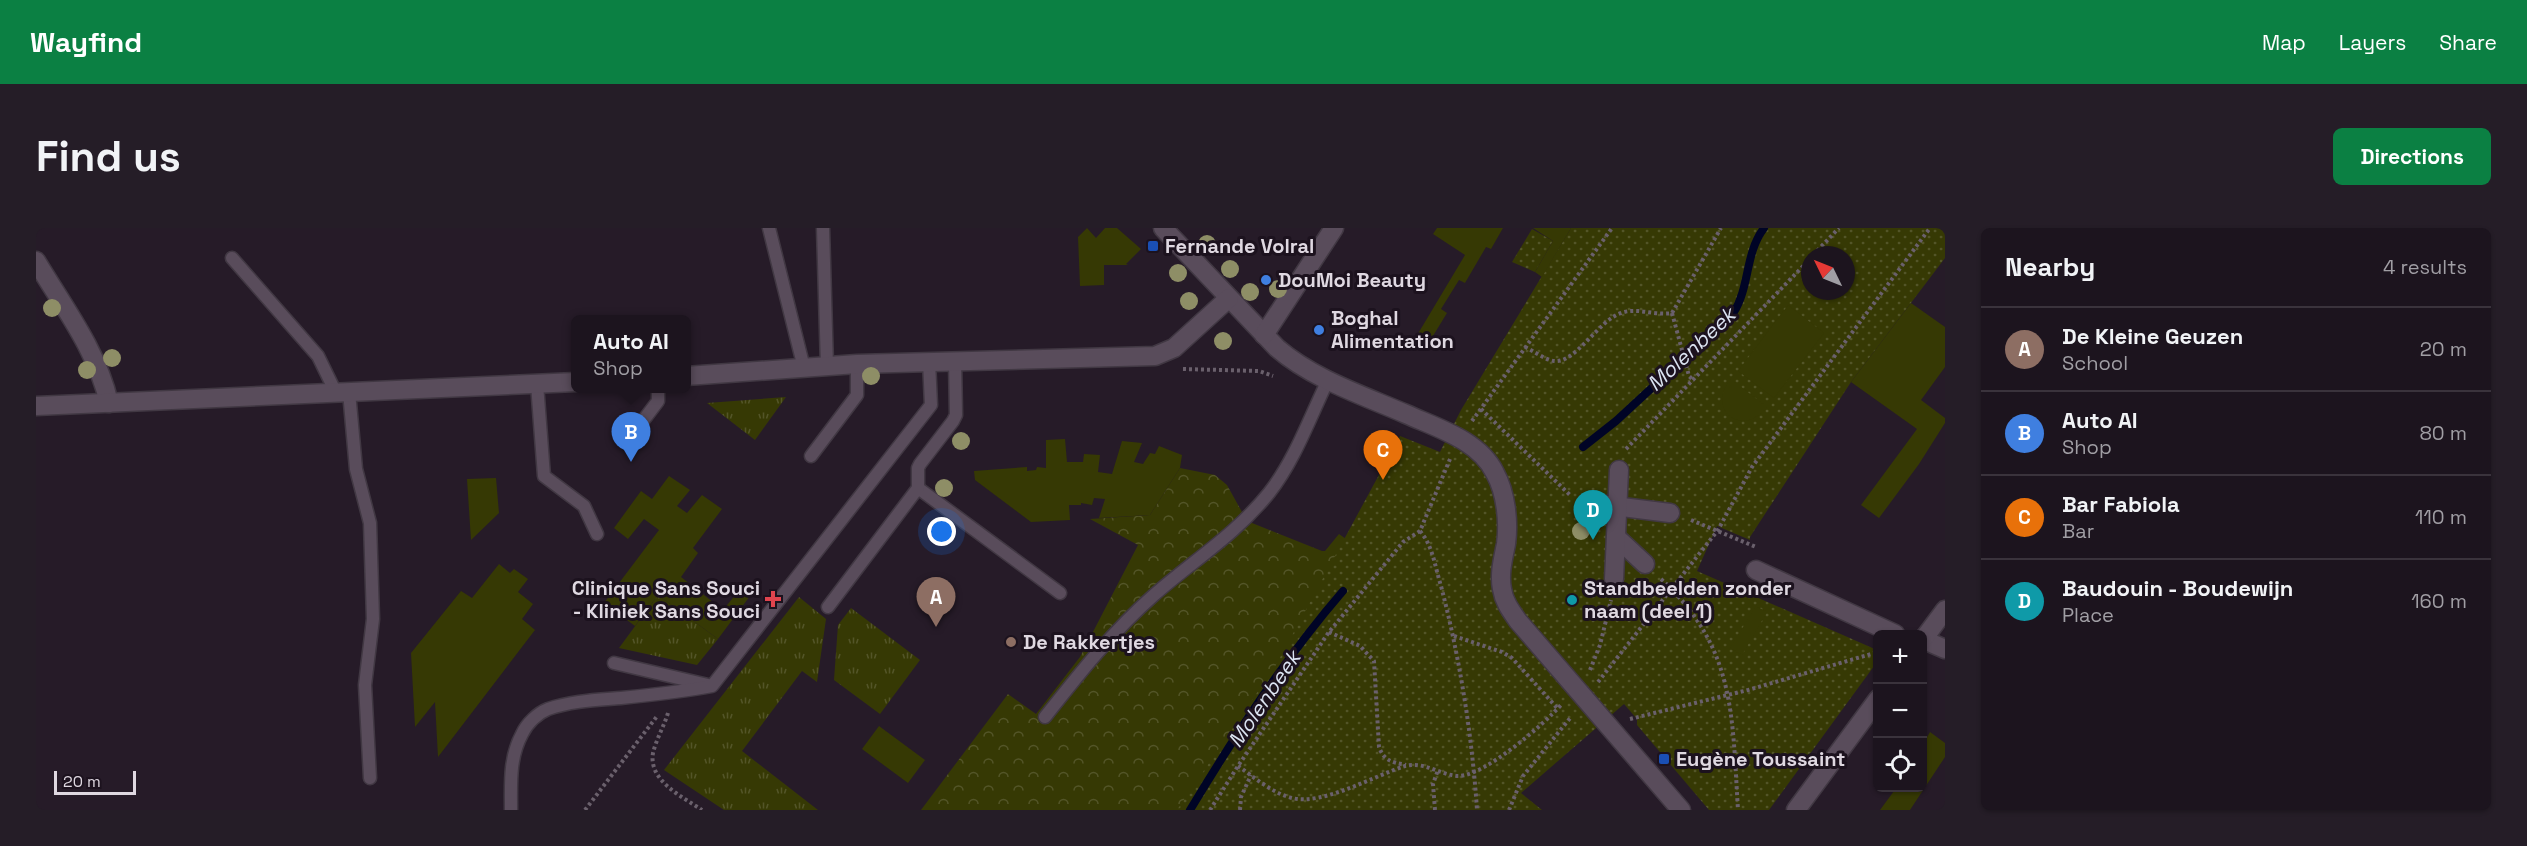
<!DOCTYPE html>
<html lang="en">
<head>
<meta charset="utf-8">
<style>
  body { margin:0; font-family:"Space Grotesk",sans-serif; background:#251d27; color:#f1f3f6 }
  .controls { position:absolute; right:18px; bottom:18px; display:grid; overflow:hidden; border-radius:9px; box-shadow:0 2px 4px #0004 }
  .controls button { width:54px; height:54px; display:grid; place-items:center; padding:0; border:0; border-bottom:2px solid #3a333c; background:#1c141e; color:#f1f3f6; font:30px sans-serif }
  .compass { position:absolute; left:1765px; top:18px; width:54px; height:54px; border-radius:50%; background:#1c141e; box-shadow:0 2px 4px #0004; rotate:313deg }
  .scale { position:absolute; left:18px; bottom:15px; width:82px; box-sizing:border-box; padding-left:6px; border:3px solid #dfd8e1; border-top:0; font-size:16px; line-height:21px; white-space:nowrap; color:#dfd8e1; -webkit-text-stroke:4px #1c121e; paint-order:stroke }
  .you { position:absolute; left:906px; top:304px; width:21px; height:21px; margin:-15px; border:4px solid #fff; border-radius:50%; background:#1a73e8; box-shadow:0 0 0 9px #1a73e833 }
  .badge { display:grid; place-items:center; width:39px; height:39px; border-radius:50%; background:#0b8043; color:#fff; font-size:20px; font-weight:700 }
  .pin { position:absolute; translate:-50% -50px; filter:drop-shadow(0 2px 3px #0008) }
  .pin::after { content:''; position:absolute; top:32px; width:21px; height:18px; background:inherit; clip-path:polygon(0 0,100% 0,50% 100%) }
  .popup { position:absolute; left:535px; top:87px; width:120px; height:78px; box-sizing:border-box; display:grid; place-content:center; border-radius:9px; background:#1c141e; filter:drop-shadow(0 2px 4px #0005); font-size:20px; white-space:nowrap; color:#a09ea4 }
  .popup b { font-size:22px; color:#f1f3f6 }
  .popup::after { content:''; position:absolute; left:50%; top:100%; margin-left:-12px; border:12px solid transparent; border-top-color:#1c141e }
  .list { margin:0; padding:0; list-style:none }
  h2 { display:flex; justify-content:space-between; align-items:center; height:78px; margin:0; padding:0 24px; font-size:26px }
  h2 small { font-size:20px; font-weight:400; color:#a09ea4 }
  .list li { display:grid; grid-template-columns:39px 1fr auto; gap:18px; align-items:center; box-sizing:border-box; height:84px; padding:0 24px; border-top:2px solid #3a333c }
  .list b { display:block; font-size:22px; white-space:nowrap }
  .list p { margin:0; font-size:20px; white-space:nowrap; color:#a09ea4 }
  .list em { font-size:20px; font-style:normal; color:#a09ea4 }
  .icon { flex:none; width:33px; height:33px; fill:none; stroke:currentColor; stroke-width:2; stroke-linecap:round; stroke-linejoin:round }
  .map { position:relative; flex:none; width:1909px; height:582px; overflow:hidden; border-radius:9px }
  header { display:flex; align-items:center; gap:36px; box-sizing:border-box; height:84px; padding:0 30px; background:#0b8043; color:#fff }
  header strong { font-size:28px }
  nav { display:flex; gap:33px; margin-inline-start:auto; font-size:21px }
  .intro { display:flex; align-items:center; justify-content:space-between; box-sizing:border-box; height:144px; padding:0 36px }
  h1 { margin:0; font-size:42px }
  .button { padding:15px 27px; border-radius:9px; background:#0b8043; color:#fff; font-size:21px; font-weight:700 }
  main { display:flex; gap:36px; padding:0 36px }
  aside { flex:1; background:#1c141e; border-radius:9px; box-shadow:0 2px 4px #0004 }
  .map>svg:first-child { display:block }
  .grass { fill:url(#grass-tufts) }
  .forest { fill:url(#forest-crowns) }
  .park { fill:url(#park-dots); fill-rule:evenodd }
  .garden { fill:#363904 }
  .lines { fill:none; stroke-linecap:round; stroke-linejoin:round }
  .stream { stroke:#000426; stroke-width:8 }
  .service-casing { stroke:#413843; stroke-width:15 }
  .pedestrian-casing { stroke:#413843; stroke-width:21 }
  .minor-casing { stroke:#413843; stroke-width:21 }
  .path { stroke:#6a606c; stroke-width:4; stroke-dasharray:3 3; stroke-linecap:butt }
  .service { stroke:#594c5b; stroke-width:12 }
  .pedestrian { stroke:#594c5b; stroke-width:18 }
  .minor { stroke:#594c5b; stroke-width:18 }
  .tree { fill:#8e8e66 }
  .transit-dot { fill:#1a4fb4; stroke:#1c121e; stroke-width:2 }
  .shop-dot { fill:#3f7fe0; stroke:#1c121e; stroke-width:2 }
  .health-dot { fill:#e0444e; stroke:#1c121e; stroke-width:2 }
  .culture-dot { fill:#0f9aa8; stroke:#1c121e; stroke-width:2 }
  .education-dot { fill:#8d6e63; stroke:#1c121e; stroke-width:2 }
  .labels { text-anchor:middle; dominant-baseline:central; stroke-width:6; stroke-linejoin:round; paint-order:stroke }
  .poi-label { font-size:20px; font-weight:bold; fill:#dfd8e1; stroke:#1c121e; text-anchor:start }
  .water-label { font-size:21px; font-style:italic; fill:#dce4f2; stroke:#1c121e }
</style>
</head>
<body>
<header>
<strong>Wayfind</strong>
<nav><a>Map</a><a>Layers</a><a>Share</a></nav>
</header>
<div class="intro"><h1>Find us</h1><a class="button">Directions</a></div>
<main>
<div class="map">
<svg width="1909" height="582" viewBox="0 0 1909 582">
  <defs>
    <pattern id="grass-tufts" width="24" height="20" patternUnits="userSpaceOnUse" patternTransform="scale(1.5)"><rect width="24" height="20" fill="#363904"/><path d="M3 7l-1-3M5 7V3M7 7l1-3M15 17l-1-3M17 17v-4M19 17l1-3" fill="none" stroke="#535528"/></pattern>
    <pattern id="forest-crowns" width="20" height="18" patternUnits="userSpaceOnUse" patternTransform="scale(1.5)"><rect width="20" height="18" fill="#363904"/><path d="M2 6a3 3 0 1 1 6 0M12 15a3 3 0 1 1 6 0" fill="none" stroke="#535528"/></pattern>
    <pattern id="park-dots" width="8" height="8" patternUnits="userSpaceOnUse" patternTransform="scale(1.5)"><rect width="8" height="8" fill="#363904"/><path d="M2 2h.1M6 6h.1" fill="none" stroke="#535528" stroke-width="1.8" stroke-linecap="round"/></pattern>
  </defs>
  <rect width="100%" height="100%" fill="#261b28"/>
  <g class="grass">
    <path d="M750,169L719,212L671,175Z"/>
    <path d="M622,367L682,411L661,437L583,420Z"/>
    <path d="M763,369L790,391L781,454L766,443L706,523L782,582H688L628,542Z"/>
    <path d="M815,380L884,432L844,486L798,452L802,397Z"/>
  </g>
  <path class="forest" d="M1144,240L1179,247L1191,257L1211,293L1286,323H1289L1303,306L1324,321L1146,582H885L972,466L1000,486L1044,429L1102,317L1054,291L1114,287Z"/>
  <g class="park">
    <path d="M1535,0H1909V30L1815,154L1714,309V312L1681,298L1661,343L1841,422V434L1733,582H1673L1601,497V491L1588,476L1485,565L1506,582H1141L1240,437L1364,208L1404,224L1425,182ZM1774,27H1810V63H1774Z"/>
    <path d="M1496,1L1517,13L1499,44L1476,34Z"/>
  </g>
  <g class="garden">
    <path d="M1051,0L1060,10L1069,0H1081L1105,21L1090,36L1092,37H1068V57L1044,58L1042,9Z"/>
    <path d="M1401,0H1467L1455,21L1450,19L1429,55L1423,52L1405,81L1411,85L1389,121L1377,114L1429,27L1397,6Z"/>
    <path d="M1535,0L1506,49L1499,44L1517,13L1497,0Z"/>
    <path d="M1875,75L1909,99V139L1885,172L1909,190V195L1883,236L1843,290L1825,277L1881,201L1815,154Z"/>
    <path d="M1752,77L1788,105L1738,170L1702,143Z"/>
    <path d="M1695,151L1731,179C1706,211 1669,181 1695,151Z"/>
    <path d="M1029,211L1031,234H1047L1048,226L1064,227L1062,244L1076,246L1086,213L1106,215L1098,234L1107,236L1114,225L1119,226L1123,218L1146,227L1144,240L1114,287L1063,290L1069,271L1058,270L1056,277L1045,275V277H1033L1034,292L995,294L939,252L938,243L991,239V243L1000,242L1001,239L1010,240V212Z"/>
    <path d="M633,248L654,262L641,278L651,285L666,267L686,281L657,320L662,325L645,349L687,382L705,360L714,368L682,411L622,367L599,398L568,375L623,302L608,291L592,311L578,300L605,263L616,271Z"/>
    <path d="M460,250L463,285L435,312L431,251Z"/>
    <path d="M463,336L474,345L478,341L492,351L482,364L497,376L486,391L499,402L402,529L399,474L379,499L375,425L425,363L436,370Z"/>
    <path d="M1720,378L1731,384L1706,427L1694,420Z"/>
    <path d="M843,498L889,532L872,555L826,521Z"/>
    <path d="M1894,504L1909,515V529L1874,582H1844L1858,563L1853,560H1886L1887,524L1890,519L1887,516Z"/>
  </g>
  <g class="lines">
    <g class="stream">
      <path d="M1547,219L1580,193L1698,84C1714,58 1709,25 1728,0"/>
      <path d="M1154,582C1200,506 1249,430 1307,363"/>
    </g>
    <g class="service-casing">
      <g id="service">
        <path d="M733,0L768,140"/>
        <path d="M787,0L791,138"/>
        <path d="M196,30L282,128L300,165"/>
        <path d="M501,156L508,248L548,278L561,306"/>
        <path d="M313,164L320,241L334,295L337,391L329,457L334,550"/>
        <path d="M600,202L622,173V160"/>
        <path d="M775,228L821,167V136"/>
        <path d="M882,260L1024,365"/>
        <path d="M792,379L882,260V240L884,236L917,193L920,187L919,133"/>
        <path d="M578,435L672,457"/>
        <path d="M1009,489C1043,446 1077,403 1118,367C1158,332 1199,307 1233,265C1259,232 1274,189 1292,152"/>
        <path d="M475,582C475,556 473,530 486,506C491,495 502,485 512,481C535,473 561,472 585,470C615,467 645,464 676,458L895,177L893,133"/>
      </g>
    </g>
    <g class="pedestrian-casing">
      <g id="pedestrian">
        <path d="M1554,275L1634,285"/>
        <path d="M1580,309L1609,336"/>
        <path d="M1578,351L1583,242"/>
      </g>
    </g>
    <g class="minor-casing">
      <g id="minor">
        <path d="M1127,0L1241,120C1277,151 1326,167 1370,186C1401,200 1443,212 1459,245C1470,265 1473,294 1470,316C1467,331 1463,346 1466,361C1468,374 1475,383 1482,393L1645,582"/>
        <path d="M0,33C27,78 61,122 73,175"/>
        <path d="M1228,107L1298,0"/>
        <path d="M650,148L821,136L1119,128L1138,120L1193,70"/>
        <path d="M0,178L540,154"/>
        <path d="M1720,342L1859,406"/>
        <path d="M1886,411L1909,421"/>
        <path d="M1886,413L1909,382"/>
        <path d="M1760,582L1842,471"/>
      </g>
    </g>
    <g class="path">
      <path d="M1777,27L1803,0"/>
      <path d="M1636,85L1653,148L1658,153"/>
      <path d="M1489,119C1498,123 1509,132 1518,133C1539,136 1563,92 1585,85C1601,79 1619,88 1636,85L1685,0"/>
      <path d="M1147,141L1223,143L1237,148"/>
      <path d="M1445,181L1535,268"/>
      <path d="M1436,193L1576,0"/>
      <path d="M1590,221L1774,31"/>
      <path d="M1655,292L1720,319"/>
      <path d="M1384,303C1397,318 1399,339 1405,358C1424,431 1436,507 1441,582"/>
      <path d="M1625,351C1700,420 1696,488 1702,582"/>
      <path d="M1293,404L1324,418L1338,433L1343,519C1348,533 1356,534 1370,537"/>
      <path d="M1418,408L1466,424L1476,430L1522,481"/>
      <path d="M1554,442L1564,417L1575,372"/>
      <path d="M1562,454L1682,302L1716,239L1894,0"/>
      <path d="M632,485C628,498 620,512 617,525C612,553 647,569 666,582"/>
      <path d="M1594,491L1712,462L1842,424"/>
      <path d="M1202,538C1218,549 1236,565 1256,570C1286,578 1340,547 1369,538C1388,533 1404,547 1422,548C1449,548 1508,496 1526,476"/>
      <path d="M549,582L622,487"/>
      <path d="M1174,582L1202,538L1293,404L1367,314L1384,303L1414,231"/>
      <path d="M1204,582L1205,569L1215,547"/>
      <path d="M1399,582L1397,556L1402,542"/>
      <path d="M1473,582L1487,548L1535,489"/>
    </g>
    <use href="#service" class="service"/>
    <use href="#pedestrian" class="pedestrian"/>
    <use href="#minor" class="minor"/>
  </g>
  <g class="tree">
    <circle cx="1171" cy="16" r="9"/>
    <circle cx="1194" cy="41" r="9"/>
    <circle cx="1142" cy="45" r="9"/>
    <circle cx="1242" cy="61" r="9"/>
    <circle cx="1214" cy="64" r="9"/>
    <circle cx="1153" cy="73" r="9"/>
    <circle cx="16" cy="80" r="9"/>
    <circle cx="1187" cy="113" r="9"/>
    <circle cx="76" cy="130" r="9"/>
    <circle cx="51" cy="142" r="9"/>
    <circle cx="835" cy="148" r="9"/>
    <circle cx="925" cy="213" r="9"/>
    <circle cx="908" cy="260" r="9"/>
    <circle cx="1545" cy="303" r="9"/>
  </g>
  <g class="transit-dot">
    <rect x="1111" y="12" width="12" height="12" rx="3"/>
    <rect x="1622" y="525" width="12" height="12" rx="3"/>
  </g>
  <g class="shop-dot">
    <circle cx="1230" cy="52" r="6"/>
    <circle cx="1283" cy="102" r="6"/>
  </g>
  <path class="health-dot" d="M734 362h6v6h6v6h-6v6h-6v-6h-6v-6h6z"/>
  <circle class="culture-dot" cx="1536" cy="372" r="6"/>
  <circle class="education-dot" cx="975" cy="414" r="6"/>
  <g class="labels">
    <g class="poi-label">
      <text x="1129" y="18">Fernande Volral</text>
      <text x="1242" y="52">DouMoi Beauty</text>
      <text x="1295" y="90">Boghal<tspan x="1295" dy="23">Alimentation</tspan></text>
      <text x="724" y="360" text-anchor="end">Clinique Sans Souci<tspan x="724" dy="23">- Kliniek Sans Souci</tspan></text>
      <text x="1548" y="360">Standbeelden zonder<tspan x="1548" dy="23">naam (deel 1)</tspan></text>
      <text x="987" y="414">De Rakkertjes</text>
      <text x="1640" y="531">Eugène Toussaint</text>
    </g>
    <g class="water-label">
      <text transform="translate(1655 121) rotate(-43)">Molenbeek</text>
      <text transform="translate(1228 471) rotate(-56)">Molenbeek</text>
    </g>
  </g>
</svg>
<div class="controls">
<button>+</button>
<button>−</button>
<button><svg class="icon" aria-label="locate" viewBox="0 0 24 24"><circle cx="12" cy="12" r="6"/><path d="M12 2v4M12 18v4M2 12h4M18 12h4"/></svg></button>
</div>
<svg class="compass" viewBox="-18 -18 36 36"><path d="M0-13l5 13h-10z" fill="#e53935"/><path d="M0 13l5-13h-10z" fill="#a09ea4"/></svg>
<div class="scale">20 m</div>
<div class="you"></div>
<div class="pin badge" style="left:900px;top:399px;background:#8d6e63">A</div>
<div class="pin badge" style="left:595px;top:234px;background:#3f7fe0">B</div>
<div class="popup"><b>Auto AI</b>Shop</div>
<div class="pin badge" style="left:1347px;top:252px;background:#e8710a">C</div>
<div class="pin badge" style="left:1557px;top:312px;background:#0f9aa8">D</div>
</div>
<aside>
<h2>Nearby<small>4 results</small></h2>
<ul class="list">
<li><span class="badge" style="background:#8d6e63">A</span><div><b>De Kleine Geuzen</b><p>School</p></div><em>20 m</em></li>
<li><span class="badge" style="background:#3f7fe0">B</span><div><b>Auto AI</b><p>Shop</p></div><em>80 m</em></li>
<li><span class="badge" style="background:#e8710a">C</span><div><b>Bar Fabiola</b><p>Bar</p></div><em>110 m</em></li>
<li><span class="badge" style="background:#0f9aa8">D</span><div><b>Baudouin - Boudewijn</b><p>Place</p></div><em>160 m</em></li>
</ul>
</aside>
</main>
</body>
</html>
